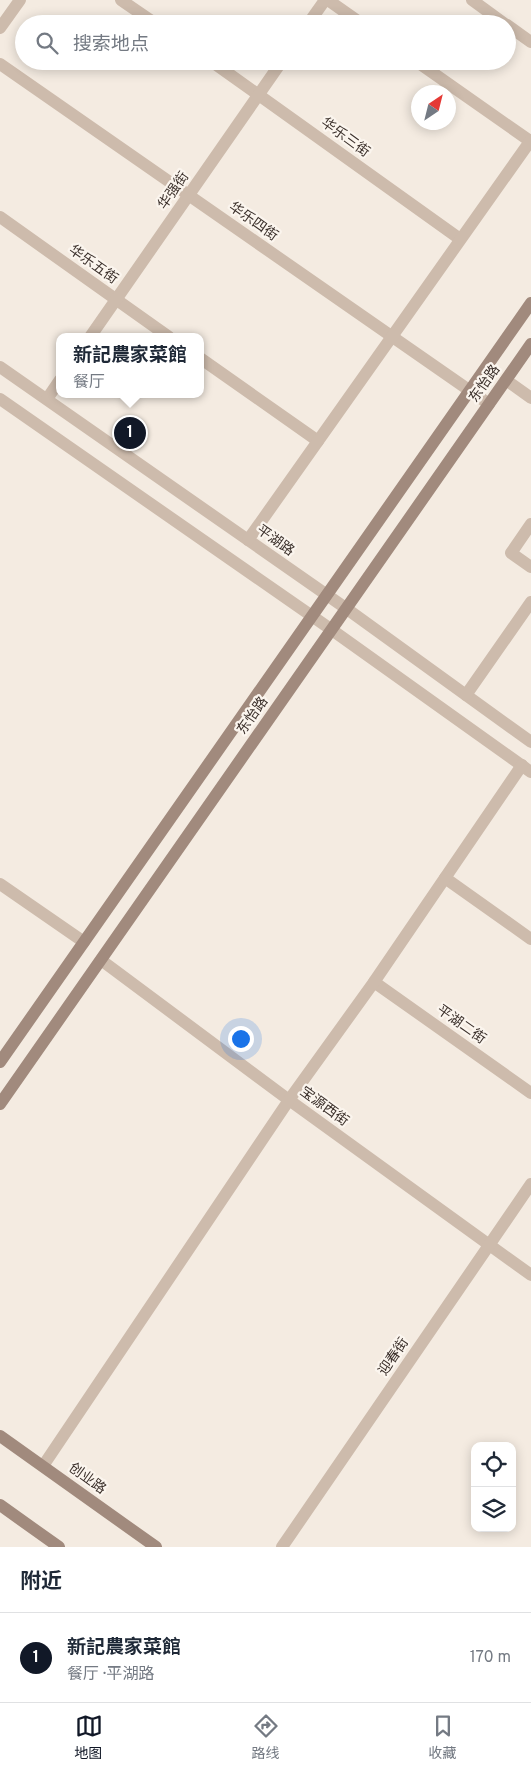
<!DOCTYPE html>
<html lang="zh">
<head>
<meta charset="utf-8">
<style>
  body { margin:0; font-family:Overpass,"Noto Sans SC",sans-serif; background:#f6f6f7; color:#1f2937 }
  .controls { position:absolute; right:15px; bottom:15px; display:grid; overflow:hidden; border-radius:10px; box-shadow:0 2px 12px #0003 }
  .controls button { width:45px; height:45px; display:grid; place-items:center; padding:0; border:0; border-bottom:1px solid #e0e1e3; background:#fff; color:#1f2937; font:25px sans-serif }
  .compass { position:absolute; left:411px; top:85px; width:45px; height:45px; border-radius:50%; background:#fff; box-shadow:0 2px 12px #0003; rotate:35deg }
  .you { position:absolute; left:240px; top:1038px; width:18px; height:18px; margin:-12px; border:4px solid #fff; border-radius:50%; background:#1a73e8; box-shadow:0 0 0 8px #1a73e833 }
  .badge { display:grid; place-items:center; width:32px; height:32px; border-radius:50%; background:#111827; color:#fff; font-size:16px; font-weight:700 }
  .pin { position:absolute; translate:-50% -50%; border:2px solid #fff; box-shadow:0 1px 5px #0006 }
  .popup { position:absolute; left:56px; top:333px; width:148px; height:65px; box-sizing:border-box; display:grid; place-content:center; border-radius:10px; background:#fff; filter:drop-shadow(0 1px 4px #0005); font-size:16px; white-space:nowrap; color:#747a83 }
  .popup b { font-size:19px; color:#1f2937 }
  .popup::after { content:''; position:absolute; left:50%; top:100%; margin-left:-10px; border:10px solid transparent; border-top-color:#fff }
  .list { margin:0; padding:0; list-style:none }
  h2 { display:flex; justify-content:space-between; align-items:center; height:65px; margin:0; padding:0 20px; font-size:21px }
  h2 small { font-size:16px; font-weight:400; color:#747a83 }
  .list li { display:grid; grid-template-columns:32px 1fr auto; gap:15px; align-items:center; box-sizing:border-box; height:90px; padding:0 20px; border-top:1px solid #e0e1e3 }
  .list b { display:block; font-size:19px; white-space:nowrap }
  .list p { margin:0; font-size:16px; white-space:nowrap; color:#747a83 }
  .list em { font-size:16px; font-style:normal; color:#747a83 }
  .icon { flex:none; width:28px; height:28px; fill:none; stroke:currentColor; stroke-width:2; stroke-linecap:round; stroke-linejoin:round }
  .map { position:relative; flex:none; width:531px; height:1547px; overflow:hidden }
  .search { position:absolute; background:#fff; box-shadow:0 2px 12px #0003; left:15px; right:15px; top:15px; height:55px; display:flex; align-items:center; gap:12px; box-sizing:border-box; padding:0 18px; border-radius:28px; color:#747a83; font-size:19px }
  .sheet { height:155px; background:#fff }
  nav { display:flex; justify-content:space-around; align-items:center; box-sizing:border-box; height:70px; border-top:1px solid #e0e1e3; background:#fff; font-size:14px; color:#747a83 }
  nav a { display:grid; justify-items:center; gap:2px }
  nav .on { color:#111827 }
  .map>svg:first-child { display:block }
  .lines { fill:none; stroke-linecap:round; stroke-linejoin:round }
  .street { stroke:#cdbbac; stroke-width:12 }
  .secondary { stroke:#a18a7d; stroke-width:12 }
  .labels { text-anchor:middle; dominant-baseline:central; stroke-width:4.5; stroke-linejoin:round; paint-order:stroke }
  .street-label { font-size:14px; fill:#3b302b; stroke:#fbf5ee }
</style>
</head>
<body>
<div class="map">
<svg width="531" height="1547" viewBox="0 0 531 1547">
  <rect width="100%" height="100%" fill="#f4ebe1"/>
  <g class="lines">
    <g class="street">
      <path d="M121,0L156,24"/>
      <path d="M328,0L362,24"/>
      <path d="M472,0L505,24"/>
      <path d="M308,24L325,0"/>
      <path d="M507,25L531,42"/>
      <path d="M0,28L20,0"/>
      <path d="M211,61L460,239"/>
      <path d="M416,61L530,141"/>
      <path d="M0,64L489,404"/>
      <path d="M0,217L169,337"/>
      <path d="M90,337L282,61"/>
      <path d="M200,358L318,441"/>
      <path d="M0,367L347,609L531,742"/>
      <path d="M506,380L531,398"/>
      <path d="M0,399L332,630L531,772"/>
      <path d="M47,399L60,380"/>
      <path d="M531,524L511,553L531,567"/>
      <path d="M248,540L531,140"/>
      <path d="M466,695L531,602"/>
      <path d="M445,878L531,939"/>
      <path d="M0,884L84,942"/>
      <path d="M101,960L289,1100L531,1275"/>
      <path d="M374,982L531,1093"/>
      <path d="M43,1466L289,1100L374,982L522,765"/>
      <path d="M282,1547L531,1184"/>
    </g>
    <g class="secondary">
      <path d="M0,1062L531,303"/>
      <path d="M0,1104L531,344"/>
      <path d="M0,1436L156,1547"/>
      <path d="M0,1505L59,1547"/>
    </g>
  </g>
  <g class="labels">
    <g class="street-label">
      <text transform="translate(345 138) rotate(36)">华乐三街</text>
      <text transform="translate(174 191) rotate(-55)">华强街</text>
      <text transform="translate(253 222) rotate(35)">华乐四街</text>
      <text transform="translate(93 265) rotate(35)">华乐五街</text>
      <text transform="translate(485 384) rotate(-55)">东怡路</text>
      <text transform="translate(275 541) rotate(35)">平湖路</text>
      <text transform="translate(253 716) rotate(-55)">东怡路</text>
      <text transform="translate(461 1025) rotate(35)">平湖二街</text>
      <text transform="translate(324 1107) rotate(36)">宝源西街</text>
      <text transform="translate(394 1357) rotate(-56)">迎春街</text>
      <text transform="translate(87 1479) rotate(36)">创业路</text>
    </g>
  </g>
</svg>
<div class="controls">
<button><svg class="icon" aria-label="locate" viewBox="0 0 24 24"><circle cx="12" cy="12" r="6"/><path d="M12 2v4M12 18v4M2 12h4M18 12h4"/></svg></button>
<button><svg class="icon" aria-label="layers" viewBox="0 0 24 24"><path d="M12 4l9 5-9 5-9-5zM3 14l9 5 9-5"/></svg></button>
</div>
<svg class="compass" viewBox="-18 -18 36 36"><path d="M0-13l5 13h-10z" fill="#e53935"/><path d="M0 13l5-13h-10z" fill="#747a83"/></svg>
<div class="you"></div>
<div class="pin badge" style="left:130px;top:433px">1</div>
<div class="popup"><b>新記農家菜館</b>餐厅</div>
<div class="search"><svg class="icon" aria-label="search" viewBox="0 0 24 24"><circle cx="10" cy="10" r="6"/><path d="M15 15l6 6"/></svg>搜索地点</div>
</div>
<section class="sheet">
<h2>附近<small></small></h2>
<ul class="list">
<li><span class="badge">1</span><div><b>新記農家菜館</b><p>餐厅 · 平湖路</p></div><em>170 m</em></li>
</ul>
</section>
<nav>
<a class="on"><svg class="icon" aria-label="map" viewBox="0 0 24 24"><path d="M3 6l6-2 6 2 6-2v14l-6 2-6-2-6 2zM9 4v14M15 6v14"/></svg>地图</a>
<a><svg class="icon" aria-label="directions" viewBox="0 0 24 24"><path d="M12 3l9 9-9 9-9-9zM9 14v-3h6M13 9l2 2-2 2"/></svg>路线</a>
<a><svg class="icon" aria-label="saved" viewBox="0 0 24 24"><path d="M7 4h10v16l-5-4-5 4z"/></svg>收藏</a>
</nav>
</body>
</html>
